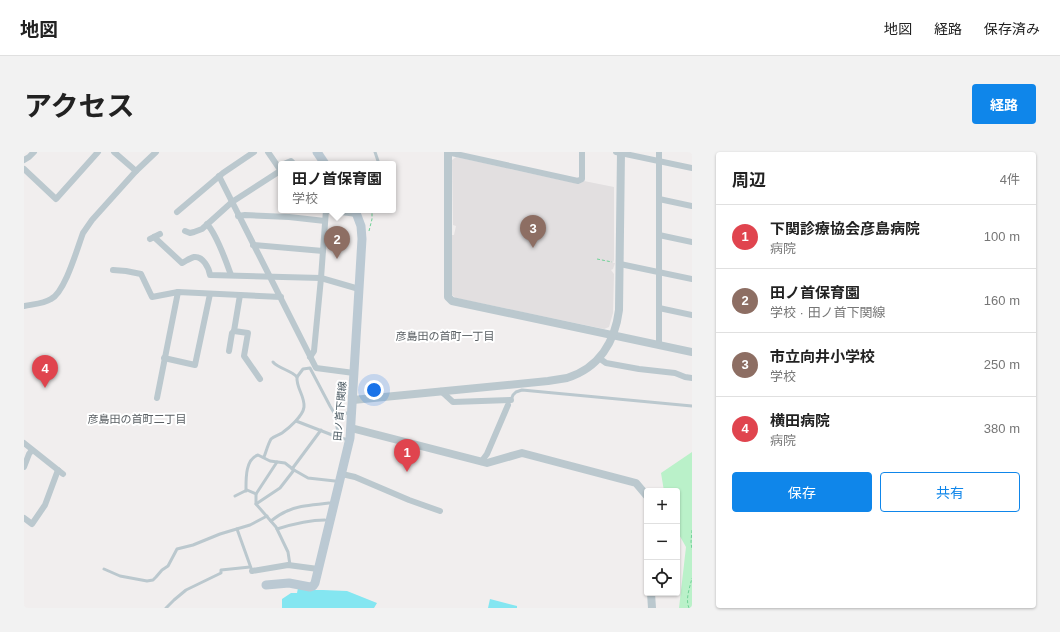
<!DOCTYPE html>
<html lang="ja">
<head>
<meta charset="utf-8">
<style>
  body { margin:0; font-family:Helvetica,"Noto Sans JP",sans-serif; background:#f2f2f2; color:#222 }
  .controls { position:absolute; right:12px; bottom:12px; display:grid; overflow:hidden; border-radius:4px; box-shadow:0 1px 3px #0004 }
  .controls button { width:36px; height:36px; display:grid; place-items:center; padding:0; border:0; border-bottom:1px solid #e0e0e0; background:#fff; color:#222; font:20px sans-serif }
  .you { position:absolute; left:350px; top:238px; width:14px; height:14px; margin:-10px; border:3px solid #fff; border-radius:50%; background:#1a73e8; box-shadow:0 0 0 6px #1a73e833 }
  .badge { display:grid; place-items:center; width:26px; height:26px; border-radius:50%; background:#0f86ea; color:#fff; font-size:13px; font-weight:700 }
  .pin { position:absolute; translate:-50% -33px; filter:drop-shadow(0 1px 2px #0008) }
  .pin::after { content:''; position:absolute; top:21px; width:14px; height:12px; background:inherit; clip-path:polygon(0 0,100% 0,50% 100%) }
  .popup { position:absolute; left:254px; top:9px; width:118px; height:52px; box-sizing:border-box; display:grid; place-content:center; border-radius:4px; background:#fff; filter:drop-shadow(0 1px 3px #0005); font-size:13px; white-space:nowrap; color:#767676 }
  .popup b { font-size:15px; color:#222 }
  .popup::after { content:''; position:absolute; left:50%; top:100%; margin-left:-8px; border:8px solid transparent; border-top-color:#fff }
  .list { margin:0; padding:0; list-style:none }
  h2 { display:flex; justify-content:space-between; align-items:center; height:52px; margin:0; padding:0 16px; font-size:17px }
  h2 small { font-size:13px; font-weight:400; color:#767676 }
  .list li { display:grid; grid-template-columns:26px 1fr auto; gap:12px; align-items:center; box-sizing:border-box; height:64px; padding:0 16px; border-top:1px solid #e0e0e0 }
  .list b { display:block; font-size:15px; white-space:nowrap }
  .list p { margin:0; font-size:13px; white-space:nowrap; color:#767676 }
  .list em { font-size:13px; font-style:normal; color:#767676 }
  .actions { display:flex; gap:8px; padding:12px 16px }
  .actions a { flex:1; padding:9px 0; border:1px solid #0f86ea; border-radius:4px; text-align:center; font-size:14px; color:#0f86ea }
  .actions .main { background:#0f86ea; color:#fff }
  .icon { flex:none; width:22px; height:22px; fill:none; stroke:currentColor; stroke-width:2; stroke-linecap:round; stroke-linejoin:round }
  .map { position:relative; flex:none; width:668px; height:456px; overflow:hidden; border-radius:4px }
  header { display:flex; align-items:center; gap:24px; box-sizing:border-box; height:56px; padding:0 20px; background:#fff; border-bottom:1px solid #e0e0e0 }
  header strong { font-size:19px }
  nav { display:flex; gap:22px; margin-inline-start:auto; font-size:14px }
  .intro { display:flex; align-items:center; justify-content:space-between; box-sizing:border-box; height:96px; padding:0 24px }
  h1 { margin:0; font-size:28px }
  .button { padding:10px 18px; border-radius:4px; background:#0f86ea; color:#fff; font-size:14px; font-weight:700 }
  main { display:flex; gap:24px; padding:0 24px }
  aside { flex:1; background:#fff; border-radius:4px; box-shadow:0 1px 3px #0004 }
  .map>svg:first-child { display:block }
  .education { fill:#e2dfe0 }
  .green { fill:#baf1c9 }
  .water { fill:#84e6f1 }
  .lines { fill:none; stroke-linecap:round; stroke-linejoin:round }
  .path { stroke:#70d197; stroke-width:1; stroke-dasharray:3 2; stroke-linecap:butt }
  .service { stroke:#bbc8ce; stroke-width:3 }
  .minor { stroke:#bbc8ce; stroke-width:6 }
  .tertiary { stroke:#bbc8ce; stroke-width:8 }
  .secondary { stroke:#bbc9d3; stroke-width:9 }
  .labels { text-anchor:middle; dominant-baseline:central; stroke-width:4; stroke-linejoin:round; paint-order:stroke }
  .street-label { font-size:10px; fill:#45545d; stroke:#fff }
  .neighbourhood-label { font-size:11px; fill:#5a6064; stroke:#fff }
</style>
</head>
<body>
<header>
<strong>地図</strong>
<nav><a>地図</a><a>経路</a><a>保存済み</a></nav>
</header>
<div class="intro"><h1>アクセス</h1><a class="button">経路</a></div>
<main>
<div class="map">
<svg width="668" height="456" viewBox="0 0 668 456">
  <rect width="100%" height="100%" fill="#f1eeee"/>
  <path class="education" d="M432,5L555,32L560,29L590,35V108L589,111H591L589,117L587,118L590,122L589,161L585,175L580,177L432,146L428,143L427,83H430L432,74L429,73L428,8Z"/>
  <path class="green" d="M668,300V456H655L662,395L653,379V339H640L637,321Z"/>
  <g class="water">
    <path d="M274,436L287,438H299L323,439L353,451L350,456H258V447L267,441H273Z"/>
    <path d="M466,447L493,454V456H464Z"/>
  </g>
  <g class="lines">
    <g class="path">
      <path d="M345,79L348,67V58"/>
      <path d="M573,107L588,110"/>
      <path d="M668,378L667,390L668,398"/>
      <path d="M665,456C661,447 666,435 668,426"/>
    </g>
    <g class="service">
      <path d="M351,0L355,12"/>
      <path d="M249,210C255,217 267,218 273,225L279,217L286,216L306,254L312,264H314L323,261"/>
      <path d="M487,248L489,243L492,240L498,238L668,254"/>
      <path d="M312,264L313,275L316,285"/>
      <path d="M272,269L316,286L321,287"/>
      <path d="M239,305H240C242,300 244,292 247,287C250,284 255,283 258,281C265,276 279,264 280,255C281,244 272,236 273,225"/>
      <path d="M268,317L297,278"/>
      <path d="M222,339C222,328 221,307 234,303L246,309L261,311L270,318L284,326L311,329"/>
      <path d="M232,342L253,310"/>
      <path d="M211,344L223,338L232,342V352L252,375L264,400L266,413"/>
      <path d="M232,352L256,336L270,318"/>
      <path d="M247,369C251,366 256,362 261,360C274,353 290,353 305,351"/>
      <path d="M213,377L227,416"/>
      <path d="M253,377C269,372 284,368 301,368"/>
      <path d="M80,417L96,424L123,429L129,428L132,425L138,418L144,414L153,397L169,393L196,382L226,373L243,364"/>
      <path d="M142,456L150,448L162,438L197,421V418L226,415"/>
    </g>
    <g class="minor">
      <path d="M90,0L112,19"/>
      <path d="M244,0L257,19"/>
      <path d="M423,0L554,29L558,27V0"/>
      <path d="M592,0L668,16"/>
      <path d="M0,8L5,5L10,0"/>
      <path d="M260,12L267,9L270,12"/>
      <path d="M0,17L32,47L74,0"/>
      <path d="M195,24L292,216L330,221"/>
      <path d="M635,47L668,54"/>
      <path d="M301,58L333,62"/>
      <path d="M153,60L199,21L230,0"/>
      <path d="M214,64L221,63L265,65L301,69"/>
      <path d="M183,72C193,83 202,109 207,123"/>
      <path d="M161,79L166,81L170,80L178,77L208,50L256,19"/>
      <path d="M635,83L668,90"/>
      <path d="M130,85L158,111C162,109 166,106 170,105C179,104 185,116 186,123L297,126L335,137"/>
      <path d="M126,87L136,82"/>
      <path d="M229,93L299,99"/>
      <path d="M596,112L668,127"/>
      <path d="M89,118L102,119L117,122L128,145L154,140L257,145"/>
      <path d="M216,143L210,179L224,181L220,204L236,227"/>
      <path d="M0,154C9,152 19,152 27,147C41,140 53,97 59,81L68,68L112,19L132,0"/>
      <path d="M635,156L668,163"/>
      <path d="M635,193V0"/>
      <path d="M205,199L208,181L210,179"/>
      <path d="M286,205L290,199L297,126L302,58"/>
      <path d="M140,206L171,213L186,142"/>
      <path d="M575,206L582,211L615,217L651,221L661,225L668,226"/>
      <path d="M417,239L429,250L487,248"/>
      <path d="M133,246L154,140"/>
      <path d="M0,291L39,322"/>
      <path d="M457,310L463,302L484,253"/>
      <path d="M0,315L5,302L8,298"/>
      <path d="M318,322L331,325L385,348L416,359"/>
      <path d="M0,366L8,372L21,353L34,318"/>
      <path d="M228,419L264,413L294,417"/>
    </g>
    <g class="tertiary">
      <path d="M424,0V145L428,149L668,200"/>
      <path d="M329,248L524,229C530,228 537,227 543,226C575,216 591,190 595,158L597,0"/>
      <path d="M327,276L463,311L498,301L612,331L623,344"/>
      <path d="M627,441L628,456"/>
    </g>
    <g class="secondary">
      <path d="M293,0L301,12"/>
      <path d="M242,433L265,431L286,435L289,434L291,431L326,286L338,87L337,74L331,58"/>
    </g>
  </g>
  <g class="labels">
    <g class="street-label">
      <text transform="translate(316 259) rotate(-85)">田ノ首下関線</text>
    </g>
    <g class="neighbourhood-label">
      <text x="421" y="184">彦島田の首町一丁目</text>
      <text x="113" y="267">彦島田の首町二丁目</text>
    </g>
  </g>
</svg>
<div class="controls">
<button>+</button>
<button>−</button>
<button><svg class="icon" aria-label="locate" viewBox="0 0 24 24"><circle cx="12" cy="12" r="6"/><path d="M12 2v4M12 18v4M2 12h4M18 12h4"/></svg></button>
</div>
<div class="you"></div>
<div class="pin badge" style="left:383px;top:320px;background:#e0444e">1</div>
<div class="pin badge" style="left:313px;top:107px;background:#8d6e63">2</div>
<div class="popup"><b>田ノ首保育園</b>学校</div>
<div class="pin badge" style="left:509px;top:96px;background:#8d6e63">3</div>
<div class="pin badge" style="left:21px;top:236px;background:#e0444e">4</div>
</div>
<aside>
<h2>周辺<small>4件</small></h2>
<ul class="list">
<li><span class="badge" style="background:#e0444e">1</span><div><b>下関診療協会彦島病院</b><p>病院</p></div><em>100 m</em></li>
<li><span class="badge" style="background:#8d6e63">2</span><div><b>田ノ首保育園</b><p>学校 · 田ノ首下関線</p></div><em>160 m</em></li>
<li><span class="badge" style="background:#8d6e63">3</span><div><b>市立向井小学校</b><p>学校</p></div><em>250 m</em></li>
<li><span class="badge" style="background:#e0444e">4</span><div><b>横田病院</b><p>病院</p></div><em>380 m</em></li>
</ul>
<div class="actions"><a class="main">保存</a><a>共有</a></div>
</aside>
</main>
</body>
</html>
